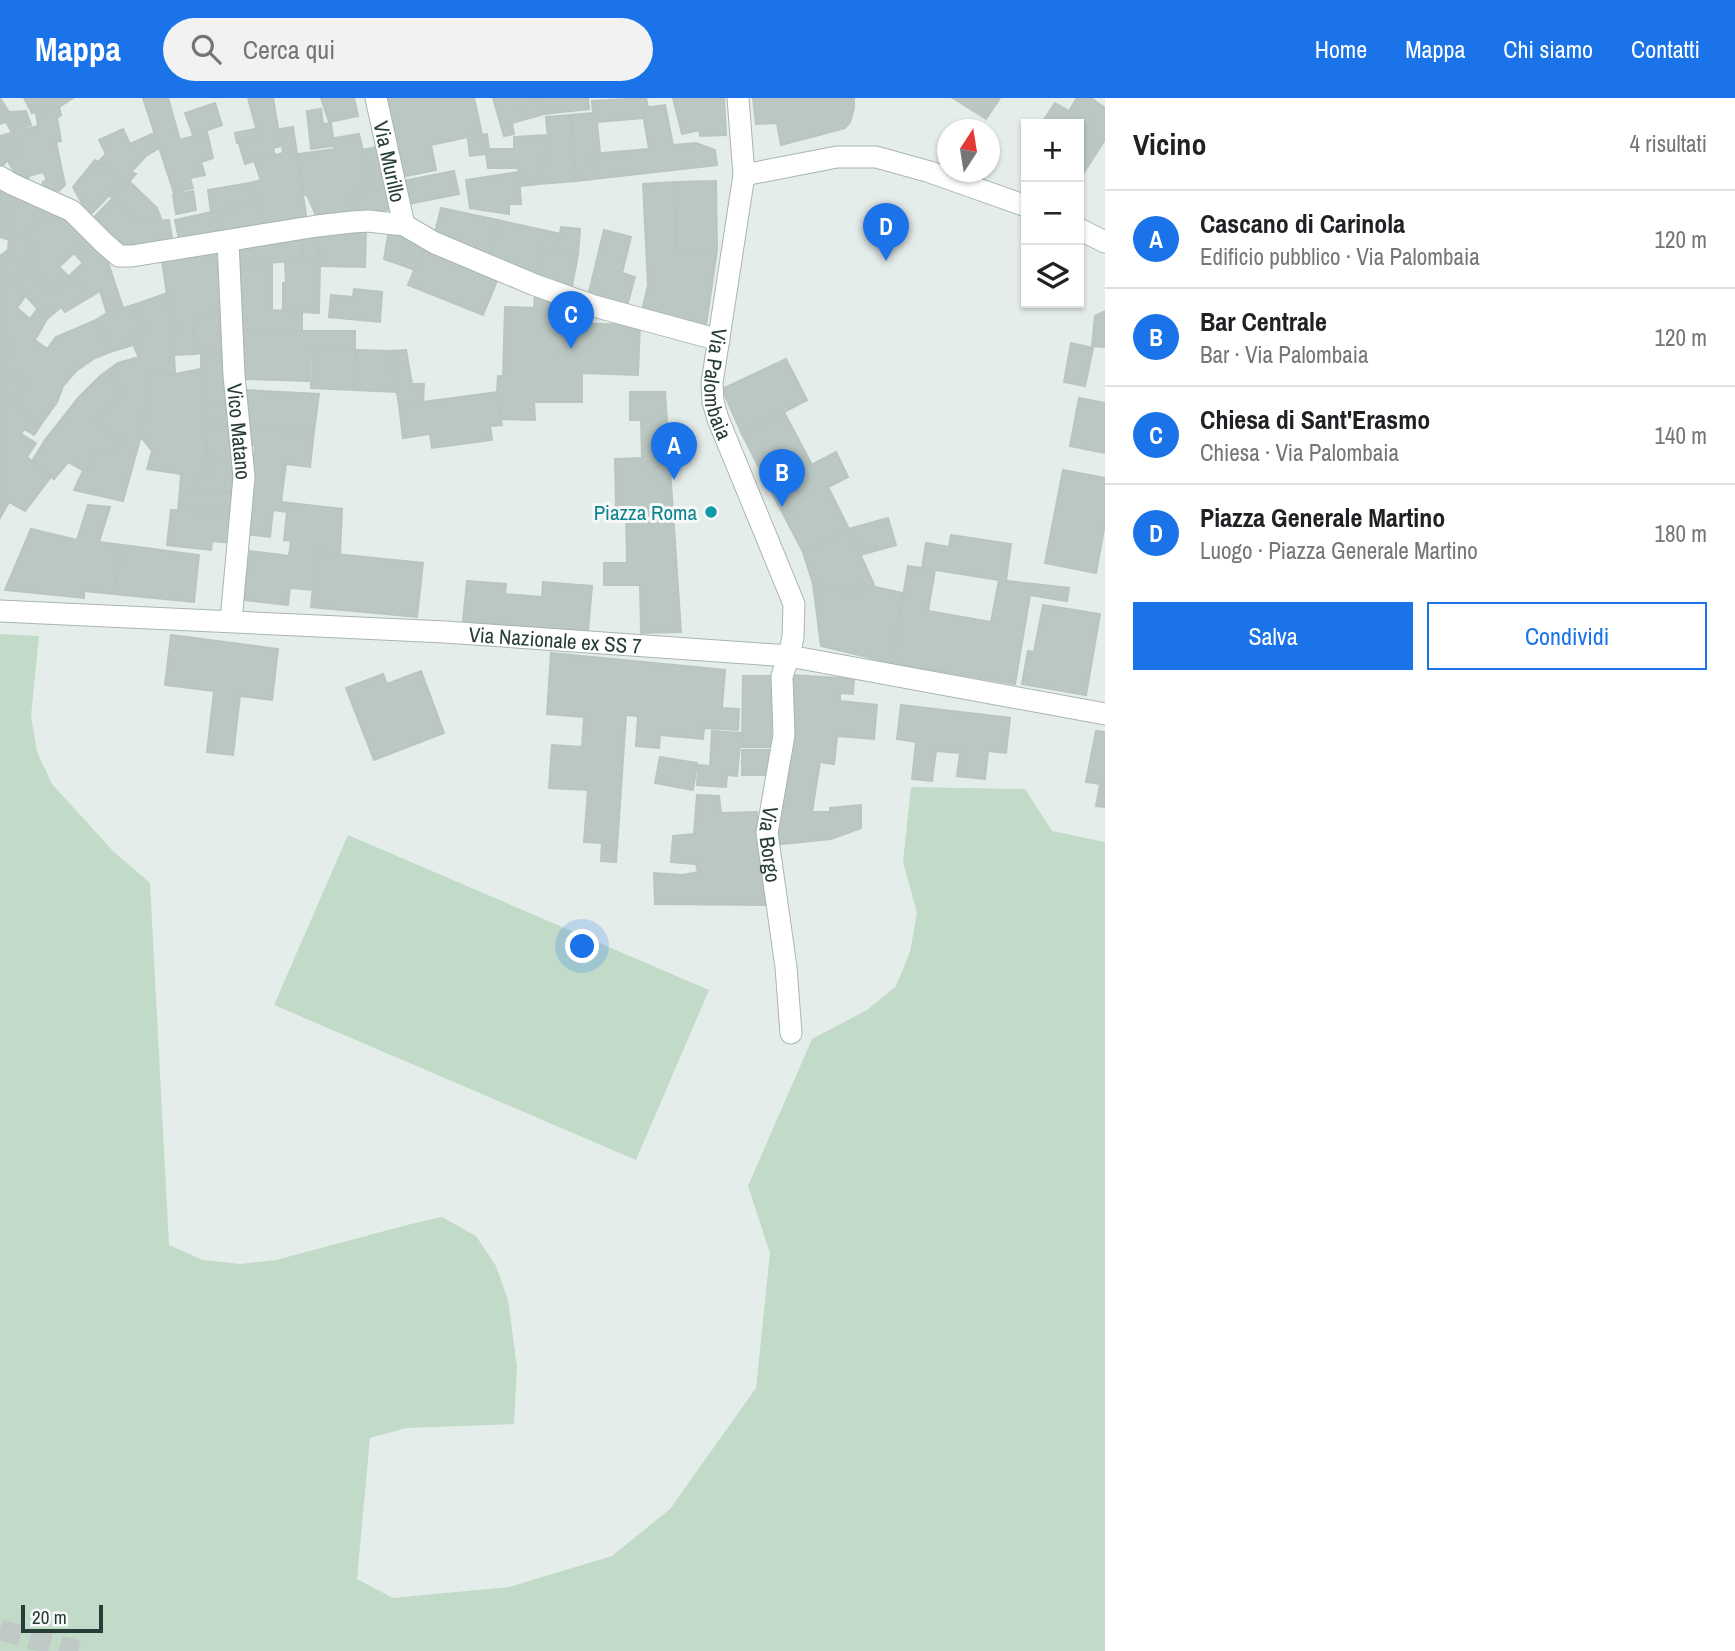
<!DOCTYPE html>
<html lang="it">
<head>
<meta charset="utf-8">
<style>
  body { margin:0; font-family:"Archivo Narrow",sans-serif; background:#f2f2f2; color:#202124 }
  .controls { position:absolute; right:21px; top:21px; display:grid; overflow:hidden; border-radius:0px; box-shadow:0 2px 5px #0004 }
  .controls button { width:63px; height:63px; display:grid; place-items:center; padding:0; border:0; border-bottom:2px solid #e0e0e0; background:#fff; color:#202124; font:35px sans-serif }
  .compass { position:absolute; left:937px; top:21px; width:63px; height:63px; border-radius:50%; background:#fff; box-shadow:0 2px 5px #0004; rotate:12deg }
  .scale { position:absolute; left:21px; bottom:18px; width:82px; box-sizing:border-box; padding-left:7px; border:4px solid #273d37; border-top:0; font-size:19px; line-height:24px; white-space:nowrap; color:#273d37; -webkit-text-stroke:5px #f6f9f8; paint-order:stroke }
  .you { position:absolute; left:583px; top:849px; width:24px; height:24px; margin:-18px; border:5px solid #fff; border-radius:50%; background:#1a73e8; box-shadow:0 0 0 10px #1a73e833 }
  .badge { display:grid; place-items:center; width:46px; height:46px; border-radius:50%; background:#1a73e8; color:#fff; font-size:23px; font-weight:700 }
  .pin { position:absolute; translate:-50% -58px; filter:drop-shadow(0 2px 4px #0008) }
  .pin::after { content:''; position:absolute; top:37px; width:24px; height:21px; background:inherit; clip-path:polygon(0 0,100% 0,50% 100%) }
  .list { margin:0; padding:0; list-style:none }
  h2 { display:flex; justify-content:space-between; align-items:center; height:91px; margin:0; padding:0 28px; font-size:30px }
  h2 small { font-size:23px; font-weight:400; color:#757577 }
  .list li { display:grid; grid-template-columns:46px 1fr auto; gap:21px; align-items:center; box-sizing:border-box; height:98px; padding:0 28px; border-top:2px solid #e0e0e0 }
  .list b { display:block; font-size:26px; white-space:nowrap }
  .list p { margin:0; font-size:23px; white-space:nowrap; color:#757577 }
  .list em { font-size:23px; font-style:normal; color:#757577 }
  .actions { display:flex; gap:14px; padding:21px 28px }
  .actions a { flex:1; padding:16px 0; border:2px solid #1a73e8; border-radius:0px; text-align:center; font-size:24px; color:#1a73e8 }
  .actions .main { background:#1a73e8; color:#fff }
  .icon { flex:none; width:38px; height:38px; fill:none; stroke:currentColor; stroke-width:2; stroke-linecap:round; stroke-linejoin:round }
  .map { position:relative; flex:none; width:1105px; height:1553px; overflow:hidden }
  header { display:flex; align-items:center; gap:42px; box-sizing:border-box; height:98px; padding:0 35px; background:#1a73e8; color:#fff }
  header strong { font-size:33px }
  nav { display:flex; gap:38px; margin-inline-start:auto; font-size:24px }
  .search { width:490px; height:63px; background:#f2f2f2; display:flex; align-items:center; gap:18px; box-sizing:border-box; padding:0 24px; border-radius:38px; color:#757577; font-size:26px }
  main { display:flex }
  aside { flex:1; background:#fff }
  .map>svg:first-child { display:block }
  .green { fill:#c1dbc8 }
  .building { fill:#bbc7c3; stroke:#b9c6c0; stroke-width:2 }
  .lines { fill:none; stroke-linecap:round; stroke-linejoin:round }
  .primary-tunnel { stroke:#bfcac6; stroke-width:21; stroke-dasharray:21 10; stroke-linecap:butt }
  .minor-casing { stroke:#a8b5b1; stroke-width:23 }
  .tertiary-casing { stroke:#a8b5b1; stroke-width:23 }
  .minor { stroke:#fff; stroke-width:21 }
  .tertiary { stroke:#fff; stroke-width:21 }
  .culture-dot { fill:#0f9aa8; stroke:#f6f9f8; stroke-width:2.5 }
  .labels { text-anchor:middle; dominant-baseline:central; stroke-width:6; stroke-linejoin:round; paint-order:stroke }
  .street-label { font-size:21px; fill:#273d37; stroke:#f6f9f8 }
  .culture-label { font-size:21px; fill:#0d838f; stroke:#f6f9f8; text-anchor:end }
</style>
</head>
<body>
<header>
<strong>Mappa</strong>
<div class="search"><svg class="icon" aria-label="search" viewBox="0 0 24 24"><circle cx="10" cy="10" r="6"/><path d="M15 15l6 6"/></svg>Cerca qui</div>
<nav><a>Home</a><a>Mappa</a><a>Chi siamo</a><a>Contatti</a></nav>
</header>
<main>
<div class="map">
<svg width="1105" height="1553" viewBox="0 0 1105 1553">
  <rect width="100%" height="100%" fill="#e5edea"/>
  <g class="green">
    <path d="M0,536L39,538L31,618L37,654L52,686L114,754L150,785L169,1147L203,1162L240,1166L276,1162L407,1127L442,1119L476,1138L496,1168L508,1202L517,1269L514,1326L406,1330L370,1340L357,1481L393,1500L509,1489L612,1458L670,1411L756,1290L770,1155L748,1088L812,941L867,912L896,888L910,854L917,815L903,764L911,689L1025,691L1052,733L1105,744V1553H0Z"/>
    <path d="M348,737L709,892L636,1062L274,907Z"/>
  </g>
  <g class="building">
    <path d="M0,0L9,14L26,13L31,27L11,33L6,24L0,26Z"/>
    <path d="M24,0H73L59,9L32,15Z"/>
    <path d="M143,0H168L180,42L207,34L213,60L201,64L205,77L190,80L193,90L174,95Z"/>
    <path d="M248,0H273L281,48L273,50L275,57L245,66L239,46L259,41Z"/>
    <path d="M321,0H354L358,18L329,24Z"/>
    <path d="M382,0H474L482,36L431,47L436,72L401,79Z"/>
    <path d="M493,0H517L518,6L541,2L544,16L512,25L514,36L504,38Z"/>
    <path d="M517,0H588L589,11L544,16L541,2L518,6Z"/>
    <path d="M646,0L648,9L642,10L643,20L597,24L600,55L592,56L594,81L576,83L571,17L593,15L592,3Z"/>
    <path d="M673,0H724L726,37L700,38L699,32L682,36Z"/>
    <path d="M753,0H854V10L850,24L845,30L781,47L777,25L756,26Z"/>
    <path d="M953,0H1000L986,21Z"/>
    <path d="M1077,0H1091L1105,10V42L1079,82V26H1041L1055,5L1069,13Z"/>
    <path d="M215,5L222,27L193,37L185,15Z"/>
    <path d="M665,7L673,47L696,45L715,52L717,67L594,81L592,56L649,51L642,10Z"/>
    <path d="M59,9L61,17L57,20L61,43L56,44L65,87L59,93L42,90L43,84L47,82L43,74L29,78L27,86L14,80V73L7,62V59L19,55L14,34L38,28L36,15Z"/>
    <path d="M321,11L323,26L331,25L334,48L311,51L307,13Z"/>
    <path d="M571,17L576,83L539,86L537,62L550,61L546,19Z"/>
    <path d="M293,29L307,124L268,132L249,85L261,82L254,63L283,55L280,31Z"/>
    <path d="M123,31L130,46L154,35L159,50L146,58L131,74L136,76L126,87L98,64L106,56L99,42Z"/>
    <path d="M255,31L257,40L237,45L235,35Z"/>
    <path d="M14,34L19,55L7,59V62L0,72V38Z"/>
    <path d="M359,36L367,70L364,71L369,92L349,97L354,118L318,122L307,97H304L298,56L335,51L334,40Z"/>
    <path d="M487,36L489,51H514V39L548,37L550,61L537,62L539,86L521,88L518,70H488L486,56L470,58L468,41Z"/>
    <path d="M382,48L385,66L367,70L362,52Z"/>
    <path d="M95,62L122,84L89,118L73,89Z"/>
    <path d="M385,66L391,87L369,92L364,71Z"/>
    <path d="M454,73L459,96L408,106L403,83Z"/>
    <path d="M519,74L521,106H509V116L470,110L466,82Z"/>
    <path d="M129,83L157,110L162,123H136L109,97L122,84L126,87Z"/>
    <path d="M716,83L717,152L676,153L675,84Z"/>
    <path d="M675,84L676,153L717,152L706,228L642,213L648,187L643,86Z"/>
    <path d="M249,85L257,105L211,114L208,92Z"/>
    <path d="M0,86L18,96L11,120L9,142L0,139Z"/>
    <path d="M391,87L396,110L354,118L349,97Z"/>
    <path d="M193,93L196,112L176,116L173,97Z"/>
    <path d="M18,96L50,110L22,138L37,154L23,168L8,152L11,120Z"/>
    <path d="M112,101L136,123L143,124L169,122L173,146L118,148L92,121Z"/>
    <path d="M257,105L268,132L220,141L216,113Z"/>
    <path d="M50,110L90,140L59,169L71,181L55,195L23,168L37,154L22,138Z"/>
    <path d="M441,110L498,122L491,159L435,135Z"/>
    <path d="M216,113L220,141L180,146L175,122Z"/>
    <path d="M498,122L561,136L557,153L539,150L536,179L491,159Z"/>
    <path d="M561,129L580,131L578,157L557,153Z"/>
    <path d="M366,130L365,169L320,168L317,136Z"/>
    <path d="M389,132L410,141L404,168L384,161Z"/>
    <path d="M604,132L631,139L622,175L635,179L627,208L588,198Z"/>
    <path d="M317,136L320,168L319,215L283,213V185H286L285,164L303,162L301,139Z"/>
    <path d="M301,139L303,162L240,167V151Z"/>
    <path d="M90,140L105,155L123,210L107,215L100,193L90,199L73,179L71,181L69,178L83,165L74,155Z"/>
    <path d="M410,141L424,148L414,172L404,168Z"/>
    <path d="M424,148L499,178L483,217L408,187Z"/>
    <path d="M539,150L578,157L572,188L536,179Z"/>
    <path d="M8,152L25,169L13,184L26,197L17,210L30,221L38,210L47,221L35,242L47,251L56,239L96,222L113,253L95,260L76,273L63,288L57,304L42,325L12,306L27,286L1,266L14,248L0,235V158Z"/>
    <path d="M216,154L222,213L193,217L194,256L174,257L173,236H181L170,217L161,156Z"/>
    <path d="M272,164V212L302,214V232L243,233L240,167Z"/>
    <path d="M25,169L55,195L73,179L90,199L65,214L61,209L47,221L13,184Z"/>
    <path d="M354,191L382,194L380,224L329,219L331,197L353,199Z"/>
    <path d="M167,195L170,217L181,236H173L175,276H151V298L148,313L145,312L138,335L141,338L123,403L74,392L83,373L86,374L97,353L116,354L122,342L96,325L122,292L107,273L118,265L139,259L133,247L127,240L146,235L133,207Z"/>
    <path d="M535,196L559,206L558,225L640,227L638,277L582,275V304H534L535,322L501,321L497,294L498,278H503L505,209L534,210Z"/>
    <path d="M133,207L146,235L127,240L133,247L113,253L96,222L107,215Z"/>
    <path d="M222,213L226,252L194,256L193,217Z"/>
    <path d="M1105,213V249L1092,248L1095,218Z"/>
    <path d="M243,233H355V251H310L309,283L244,281Z"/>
    <path d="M0,235L14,248L1,266L27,286L12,306L42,325L34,337L24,331L21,336L36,345L27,359L51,379L25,413L9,404L0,420Z"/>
    <path d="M1071,245L1093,250L1085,288L1064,284Z"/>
    <path d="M312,251L356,252L355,292L311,290Z"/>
    <path d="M226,252L231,305L205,308L206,293L201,271V255Z"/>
    <path d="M356,252L390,253L397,294L355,292Z"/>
    <path d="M406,252L412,286H424L423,304L399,307L390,253Z"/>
    <path d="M786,261L807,302L742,336L722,291Z"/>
    <path d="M201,271L206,293L205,327L208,377H195L194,394L180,392L181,376L147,371L152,353L138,335L145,312L148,313L151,298V276H175Z"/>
    <path d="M107,273L122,292L96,325L122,342L116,354L97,353L86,374L68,364L54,381L32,363L45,342L79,299L100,278Z"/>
    <path d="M246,292L319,296L314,333L292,334L246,330Z"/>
    <path d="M497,294L502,327L490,328L492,342L432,350L430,336L403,340L399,307Z"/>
    <path d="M630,294H665L681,534L641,535L640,487H604V465H627L626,411H616L615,361L642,360L641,322H630Z"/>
    <path d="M1079,300L1105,305V355L1070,348Z"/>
    <path d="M231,305L233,326L205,327V308Z"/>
    <path d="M784,314L812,367L769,389L742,336Z"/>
    <path d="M233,326L236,361L208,363L205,327Z"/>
    <path d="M246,330L292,334L314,333L310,369L286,366L281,404L342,411L340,457L316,454L313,492L290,490L288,507L244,502L250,453L289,458L291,443L284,442L287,414L273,412L270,439L245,436L255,348L245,346Z"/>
    <path d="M836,354L848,379L828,389L849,431L803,454L769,389Z"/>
    <path d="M236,361L238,395L194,394L195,377H208V363Z"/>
    <path d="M1063,372L1105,380V426L1096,475L1045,465Z"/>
    <path d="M180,392L238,395L235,415L178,413Z"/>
    <path d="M88,407L110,409L99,444L123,447L114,496L84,493V500L5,492L31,431L77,442Z"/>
    <path d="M171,412L235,415L232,445L212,443L211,452L167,447Z"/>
    <path d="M888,420L896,447L860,457L849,431Z"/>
    <path d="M849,431L875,489L861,486L859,496L813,486L803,454Z"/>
    <path d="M951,437L1011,446L1006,483L922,470L926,445L949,449Z"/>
    <path d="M123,447L199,457L194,504L114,496Z"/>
    <path d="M316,454L423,465L417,519L311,509Z"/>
    <path d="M908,468L935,472L928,513L991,524L999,482L1069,490L1067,503L1030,497L1015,586L892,565Z"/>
    <path d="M467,483L506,486L505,496L542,499L543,484L592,488L588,534L463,523Z"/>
    <path d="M813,486L859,496L861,486L903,495L892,565L821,548Z"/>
    <path d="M1043,507L1100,516L1086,597L1022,586L1028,553L1034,554Z"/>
    <path d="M171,537L278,551L272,602L240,598L233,657L207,654L214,593L165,587Z"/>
    <path d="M551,555L725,572L722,610L739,611L738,632L704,630L703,641L660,637L659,650L636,648L638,618L626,617L616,764L601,763L602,745L584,744L588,692L549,690L552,647L582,649L584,619L547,616Z"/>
    <path d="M421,573L444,635L374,662L346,590L383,576L387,586Z"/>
    <path d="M792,577L854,581L853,596L840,595V603L877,607L874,641L837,638L834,666L820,664L812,714H830V710L861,707V730L831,741L773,747L776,712L795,641Z"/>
    <path d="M743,578H771V649H742Z"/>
    <path d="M901,607L1010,620L1006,655L988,653L985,681L957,678L960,655L936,653L932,683L912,681L916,644L897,641Z"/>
    <path d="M712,633L741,635L737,678L727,677L726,689L697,687L698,667L710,668Z"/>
    <path d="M1096,633L1105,634V709L1096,708L1100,686L1086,684Z"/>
    <path d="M742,652H772L771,677H742Z"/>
    <path d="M660,659L697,665L693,692L655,685Z"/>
    <path d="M697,697L719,698L721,715L757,714L768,807L655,806L654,775L683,777L698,774L696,766L671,764L673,738L694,736Z"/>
  </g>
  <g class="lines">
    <path class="primary-tunnel" d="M0,1532L78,1553"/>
    <g class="minor-casing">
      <g id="minor">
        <path id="s1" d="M376,0L404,127"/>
        <path id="s2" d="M738,0L744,77L712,285L713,304L718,321L794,506L793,539L789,558L782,578L784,637L767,735L786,869L791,935"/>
        <path d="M744,77L837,59H876L930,74L1026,108"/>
        <path d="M0,79L12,86L72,113L104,145L119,158H132L317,128L352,124L368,123L404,127L435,145L535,187L594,208L719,242"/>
        <path d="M1079,131L1105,144"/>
        <path id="s3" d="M228,143L234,277L244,379L231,523"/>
      </g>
    </g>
    <g class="tertiary-casing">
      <g id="tertiary">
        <path id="s4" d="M0,513L445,534L789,558L1105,616"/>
      </g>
    </g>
    <use href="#minor" class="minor"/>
    <use href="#tertiary" class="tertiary"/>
  </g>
  <circle class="culture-dot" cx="711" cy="414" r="7"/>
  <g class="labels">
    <g class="street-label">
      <text stroke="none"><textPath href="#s1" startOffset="65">Via Murillo</textPath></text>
      <text stroke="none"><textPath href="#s2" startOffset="289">Via Palombaia</textPath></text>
      <text stroke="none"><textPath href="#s3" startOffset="191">Vico Matano</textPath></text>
      <text stroke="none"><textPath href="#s4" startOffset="556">Via Nazionale ex SS 7</textPath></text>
      <text stroke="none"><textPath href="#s2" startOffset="768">Via Borgo</textPath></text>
    </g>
    <g class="culture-label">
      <text x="697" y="414">Piazza Roma</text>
    </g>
  </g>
</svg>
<div class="controls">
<button>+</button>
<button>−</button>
<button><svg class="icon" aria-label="layers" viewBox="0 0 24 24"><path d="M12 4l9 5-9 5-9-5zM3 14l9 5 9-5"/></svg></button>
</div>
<svg class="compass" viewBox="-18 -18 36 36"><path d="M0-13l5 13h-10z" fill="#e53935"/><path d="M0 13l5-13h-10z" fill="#757577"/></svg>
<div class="scale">20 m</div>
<div class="you"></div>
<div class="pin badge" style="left:674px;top:382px">A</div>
<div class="pin badge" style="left:782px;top:409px">B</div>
<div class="pin badge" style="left:571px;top:251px">C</div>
<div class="pin badge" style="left:886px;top:163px">D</div>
</div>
<aside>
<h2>Vicino<small>4 risultati</small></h2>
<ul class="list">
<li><span class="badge">A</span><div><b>Cascano di Carinola</b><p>Edificio pubblico · Via Palombaia</p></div><em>120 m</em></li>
<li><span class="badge">B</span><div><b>Bar Centrale</b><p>Bar · Via Palombaia</p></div><em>120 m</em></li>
<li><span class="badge">C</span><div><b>Chiesa di Sant'Erasmo</b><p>Chiesa · Via Palombaia</p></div><em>140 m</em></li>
<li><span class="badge">D</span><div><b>Piazza Generale Martino</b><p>Luogo · Piazza Generale Martino</p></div><em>180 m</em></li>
</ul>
<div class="actions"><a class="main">Salva</a><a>Condividi</a></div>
</aside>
</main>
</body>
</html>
